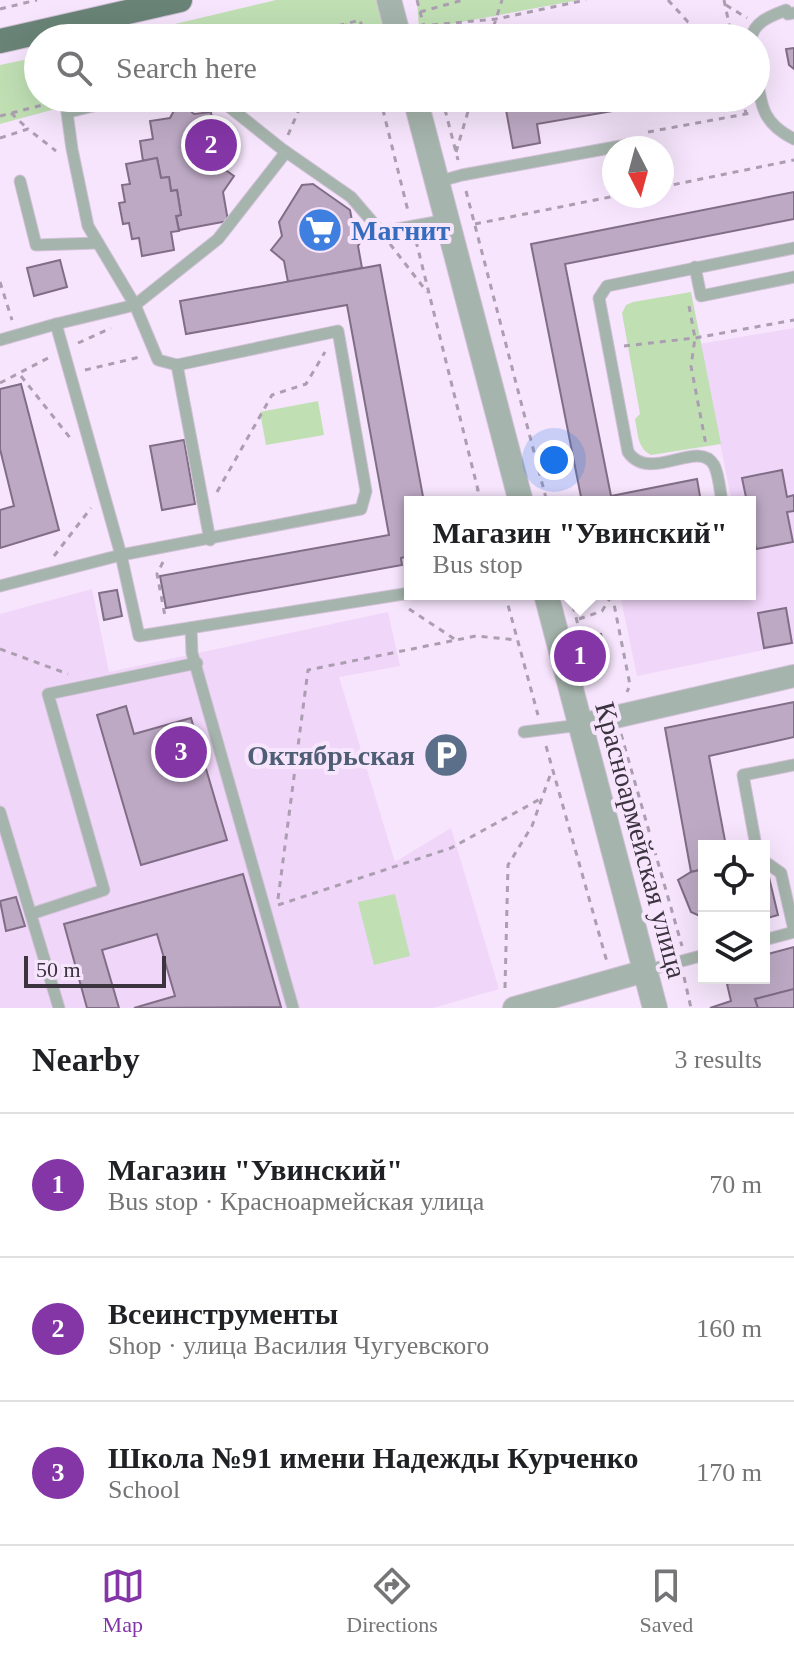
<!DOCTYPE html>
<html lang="en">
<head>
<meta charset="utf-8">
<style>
  body { margin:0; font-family:Georgia,serif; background:#f6f6f6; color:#202124 }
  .controls { position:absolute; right:24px; bottom:24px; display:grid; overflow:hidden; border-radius:0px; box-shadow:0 8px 32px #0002 }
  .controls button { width:72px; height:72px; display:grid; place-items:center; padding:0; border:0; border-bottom:2px solid #e0e0e0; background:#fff; color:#202124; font:40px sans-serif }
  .compass { position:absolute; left:602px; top:136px; width:72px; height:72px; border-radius:50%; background:#fff; box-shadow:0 8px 32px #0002; rotate:174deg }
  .scale { position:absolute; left:24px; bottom:20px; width:142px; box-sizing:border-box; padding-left:8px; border:4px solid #3b333e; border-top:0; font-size:22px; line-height:28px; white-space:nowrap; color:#3b333e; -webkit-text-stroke:6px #f6e5fc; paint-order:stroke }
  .you { position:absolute; left:554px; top:460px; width:28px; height:28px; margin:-20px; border:6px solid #fff; border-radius:50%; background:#1a73e8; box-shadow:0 0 0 12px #1a73e833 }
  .badge { display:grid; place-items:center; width:52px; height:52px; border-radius:50%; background:#8435a6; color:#fff; font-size:26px; font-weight:700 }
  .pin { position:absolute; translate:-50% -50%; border:4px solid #fff; box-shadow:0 2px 8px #0006 }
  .popup { position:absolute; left:404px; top:496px; width:352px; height:104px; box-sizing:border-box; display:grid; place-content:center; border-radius:0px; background:#fff; filter:drop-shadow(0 2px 6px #0005); font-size:26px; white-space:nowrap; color:#757577 }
  .popup b { font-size:30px; color:#202124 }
  .popup::after { content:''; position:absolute; left:50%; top:100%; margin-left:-16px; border:16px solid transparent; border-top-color:#fff }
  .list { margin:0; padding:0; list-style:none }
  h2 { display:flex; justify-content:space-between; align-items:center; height:104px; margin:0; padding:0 32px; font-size:34px }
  h2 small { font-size:26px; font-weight:400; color:#757577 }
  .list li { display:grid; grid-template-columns:52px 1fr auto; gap:24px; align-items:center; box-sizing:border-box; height:144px; padding:0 32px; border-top:2px solid #e0e0e0 }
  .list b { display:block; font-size:30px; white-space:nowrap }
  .list p { margin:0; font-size:26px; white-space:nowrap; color:#757577 }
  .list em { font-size:26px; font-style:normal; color:#757577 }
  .icon { flex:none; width:44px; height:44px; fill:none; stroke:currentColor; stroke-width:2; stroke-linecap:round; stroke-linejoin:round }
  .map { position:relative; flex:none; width:794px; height:1008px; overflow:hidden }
  .search { position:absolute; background:#fff; box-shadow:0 8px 32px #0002; left:24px; right:24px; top:24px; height:88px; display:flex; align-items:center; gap:20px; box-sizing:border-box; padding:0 28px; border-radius:44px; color:#757577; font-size:30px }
  .sheet { height:536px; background:#fff }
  nav { display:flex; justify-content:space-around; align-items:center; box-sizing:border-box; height:112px; border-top:2px solid #e0e0e0; background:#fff; font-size:22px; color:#757577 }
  nav a { display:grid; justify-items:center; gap:4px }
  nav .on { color:#8435a6 }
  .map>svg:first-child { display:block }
  .built { fill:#f0d6f9 }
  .green { fill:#c0e0b4 }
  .building { fill:#bda9c4; stroke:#806d86; stroke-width:2 }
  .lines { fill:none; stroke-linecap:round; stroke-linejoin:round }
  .service-casing { stroke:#d1c1d6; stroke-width:13 }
  .minor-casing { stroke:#d1c1d6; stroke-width:24 }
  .tertiary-casing { stroke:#d1c1d6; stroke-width:26 }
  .primary-casing { stroke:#d1c1d6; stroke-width:26 }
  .path { stroke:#ac9eb1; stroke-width:3; stroke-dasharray:6 6; stroke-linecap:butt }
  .service { stroke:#a5b4ac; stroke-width:11 }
  .minor { stroke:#a5b4ac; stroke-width:22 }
  .tertiary { stroke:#a5b4ac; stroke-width:24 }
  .primary { stroke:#698477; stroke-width:24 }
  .labels { text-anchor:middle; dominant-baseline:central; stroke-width:8; stroke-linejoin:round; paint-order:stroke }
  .shop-label { font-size:28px; font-weight:bold; fill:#366cbe; stroke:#f6e5fc; text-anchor:start }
  .service-label { font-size:28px; font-weight:bold; fill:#4e5e75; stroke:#f6e5fc; text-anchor:end }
  .street-label { font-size:28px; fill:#3b333e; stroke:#f6e5fc }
</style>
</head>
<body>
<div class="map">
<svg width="794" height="1008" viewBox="0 0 794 1008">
  <rect width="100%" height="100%" fill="#f6e5fc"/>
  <g class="built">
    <path d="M794,328V644L637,676L620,594H750V502H732L700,344Z"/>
    <path d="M92,589L109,672L388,612L400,666L339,677L395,862L451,828L499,989L433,1008H0V614Z"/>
  </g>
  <g class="green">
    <path d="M276,0H376L382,8L388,35L376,38H116Z"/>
    <path d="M417,0H579L419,30Z"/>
    <path d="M38,57V98H56L59,108L0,124V65Z"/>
    <path d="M691,292L721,444L651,455C637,448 638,433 635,419L640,414L622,313L626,305L633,302Z"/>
    <path d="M318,401L324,435L266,445L260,412Z"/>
    <path d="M395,894L410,956L374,965L358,902Z"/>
  </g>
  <g class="building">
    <path d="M794,48V69L789,65L786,49Z"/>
    <path d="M511,98H688L537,124L540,143L513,148L504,99Z"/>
    <path d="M179,101L194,114L211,112L213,127L233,141L217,164L234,176L223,192L228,221L179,230L176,216L181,215L177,190L171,191L169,177L161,178L157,158L143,161L140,141L153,139L150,121L170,118Z"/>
    <path d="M157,158L161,178L169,177L171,191L177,190L181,215L176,216L179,231L171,232L174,250L142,256L139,238L132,239L129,223L123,224L119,203L125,202L122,185L130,184L126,164Z"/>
    <path d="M313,184L350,210L353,226L366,234L358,246L362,268L288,282L284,261L271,250L282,236L279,222L302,185Z"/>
    <path d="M794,192V219L565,264L611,496L697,479L701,502H582L531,244Z"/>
    <path d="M60,260L67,287L34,296L27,268Z"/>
    <path d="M380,265L424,502H410V556L401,558L402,565L166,608L160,576L389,535L347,305L186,334L180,301Z"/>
    <path d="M21,384L59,530L0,548V510L14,506L0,449V389Z"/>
    <path d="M184,440L195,504L162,510L150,446Z"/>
    <path d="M782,470L787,497L794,495V511L787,512L793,542L756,549L750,519V502H747L742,478Z"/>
    <path d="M117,590L122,616L104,620L99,593Z"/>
    <path d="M786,608L792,643L764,648L758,613Z"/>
    <path d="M601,634L604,647L590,650L587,638Z"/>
    <path d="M794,702V737L709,756L726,846H704V869L691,872L665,728Z"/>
    <path d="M126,706L134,734L191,718L227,840L141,865L97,715Z"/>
    <path d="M704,869V918L691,912L678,880L691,872Z"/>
    <path d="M764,872L768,873L778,915L764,919Z"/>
    <path d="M243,874L281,1007L134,1008L175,996L157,934L102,950L119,1008H87L64,924Z"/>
    <path d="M16,897L25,926L6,931L0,901Z"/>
    <path d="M794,947V989L755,999L758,1008H710L731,1001L727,984L741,978H764V955Z"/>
    <path d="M794,989V1008H758L755,999Z"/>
  </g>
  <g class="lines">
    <g class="service-casing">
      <g id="service">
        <path d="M751,38C755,21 771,16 786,10L788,14L794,13"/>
        <path d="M756,69C761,103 760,122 794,139"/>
        <path d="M218,98L282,149L351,197L381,232L447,220"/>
        <path d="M69,112L126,98"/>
        <path d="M20,181L36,245L98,243"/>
        <path d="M437,182L462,175L637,143"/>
        <path d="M695,267L701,296L794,277"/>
        <path d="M56,324L121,555L361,509L366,491L338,331L177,365L158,360L135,305L88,226L72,149L65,98"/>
        <path d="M0,340L56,324L135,305L218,239L286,152"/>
        <path d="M177,365L210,540"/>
        <path d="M722,502C720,491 719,475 714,465C698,438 650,484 628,452L599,298L607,286L794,248"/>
        <path d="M0,586L121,555L139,636L410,593"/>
        <path d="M191,628L192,653L293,1008"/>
        <path d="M524,732L580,725"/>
        <path d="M0,812L59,1008"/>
        <path d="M756,846L743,775L794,765"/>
        <path d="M764,861L781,873L794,930"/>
        <path d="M31,914L104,890L48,694L197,663"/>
        <path d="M764,940L794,932"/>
        <path d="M645,971L704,955"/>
      </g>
    </g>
    <g class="minor-casing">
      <g id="minor">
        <path d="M580,725L794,676"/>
        <path d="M514,1008L645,971"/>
      </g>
    </g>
    <g class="tertiary-casing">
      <g id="tertiary">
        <path d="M389,0L399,38"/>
        <path d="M415,98L521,502"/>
        <path d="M546,594L655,1008"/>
      </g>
    </g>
    <g class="primary-casing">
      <path id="primary" d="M0,41L180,0"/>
    </g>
    <g class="path">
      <path d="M417,0L427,38"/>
      <path d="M668,0L688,22L713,38"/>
      <path d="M724,0L732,38"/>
      <path d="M726,5L747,18"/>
      <path d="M0,9L37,0"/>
      <path d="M420,12L463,0"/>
      <path d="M420,26L496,19L586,0"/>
      <path d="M292,38L360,20L365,38"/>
      <path d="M338,38L347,24"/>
      <path d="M490,38L502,0"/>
      <path d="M380,98L408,211"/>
      <path d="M442,98L458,160"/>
      <path d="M743,98L746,114"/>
      <path d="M11,113L28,129"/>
      <path d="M0,116L50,103"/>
      <path d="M648,132L751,113"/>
      <path d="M288,135L304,98"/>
      <path d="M0,138L28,129L56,151"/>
      <path d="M456,152L472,98"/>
      <path d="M662,187L794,160"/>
      <path d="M466,191L547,502"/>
      <path d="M475,224L615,196"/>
      <path d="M416,241L481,502"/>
      <path d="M390,244L427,292"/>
      <path d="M0,282L12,320"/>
      <path d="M689,306L695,338L691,366L706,445"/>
      <path d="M78,343L111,328"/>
      <path d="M624,346L695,338L794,320"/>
      <path d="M85,370L140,357"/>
      <path d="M21,376L71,439"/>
      <path d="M0,383L50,357"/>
      <path d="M217,492L272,395L306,384L325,352"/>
      <path d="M473,502L478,488"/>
      <path d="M54,556L91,508"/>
      <path d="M163,562L157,574L165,616"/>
      <path d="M505,594L538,715"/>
      <path d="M570,594L579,629"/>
      <path d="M612,594L630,685L627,692"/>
      <path d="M409,609L456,640"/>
      <path d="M579,619L602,611L612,595"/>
      <path d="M0,649L68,674"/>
      <path d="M621,734L682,946"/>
      <path d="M546,746L607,962"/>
      <path d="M278,899L308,670L476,636L517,640"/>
      <path d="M278,905L451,848L542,798"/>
      <path d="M684,977L691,1008"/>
      <path d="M505,988L508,865L532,826L552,770"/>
    </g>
    <use href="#service" class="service"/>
    <use href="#minor" class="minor"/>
    <use href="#tertiary" class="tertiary"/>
    <use href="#primary" class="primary"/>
  </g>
  <defs>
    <g id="supermarket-disc" transform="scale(2.3)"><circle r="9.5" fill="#3f7fe0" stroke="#f6e5fc"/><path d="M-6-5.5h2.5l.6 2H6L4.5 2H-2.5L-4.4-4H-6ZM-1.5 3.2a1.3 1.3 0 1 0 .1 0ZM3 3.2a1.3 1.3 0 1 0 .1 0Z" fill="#fff"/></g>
    <g id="parking-disc" transform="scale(2.3)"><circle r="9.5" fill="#5c6f8a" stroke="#f6e5fc"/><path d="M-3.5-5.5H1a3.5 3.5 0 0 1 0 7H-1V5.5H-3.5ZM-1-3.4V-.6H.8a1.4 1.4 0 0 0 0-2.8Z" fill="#fff"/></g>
  </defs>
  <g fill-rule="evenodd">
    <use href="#supermarket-disc" x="320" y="230"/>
    <use href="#parking-disc" x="446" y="755"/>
  </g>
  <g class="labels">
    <g class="shop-label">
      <text x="351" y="230">Магнит</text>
    </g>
    <g class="service-label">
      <text x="415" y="755">Октябрьская</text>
    </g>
    <g class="street-label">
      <text transform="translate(641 840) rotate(75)">Красноармейская улица</text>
    </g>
  </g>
</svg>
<div class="controls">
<button><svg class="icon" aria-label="locate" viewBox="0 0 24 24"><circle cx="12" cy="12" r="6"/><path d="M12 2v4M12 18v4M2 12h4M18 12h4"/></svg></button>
<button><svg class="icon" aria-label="layers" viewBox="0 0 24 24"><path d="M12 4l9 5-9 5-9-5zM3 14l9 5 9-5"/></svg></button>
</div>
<svg class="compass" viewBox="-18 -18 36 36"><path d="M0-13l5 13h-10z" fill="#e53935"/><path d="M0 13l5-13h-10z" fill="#757577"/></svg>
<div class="scale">50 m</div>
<div class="you"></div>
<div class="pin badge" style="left:580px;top:656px">1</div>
<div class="popup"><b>Магазин &quot;Увинский&quot;</b>Bus stop</div>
<div class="pin badge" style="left:211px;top:145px">2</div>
<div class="pin badge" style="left:181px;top:752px">3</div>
<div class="search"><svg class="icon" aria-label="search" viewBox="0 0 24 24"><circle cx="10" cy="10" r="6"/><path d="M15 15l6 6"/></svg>Search here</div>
</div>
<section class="sheet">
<h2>Nearby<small>3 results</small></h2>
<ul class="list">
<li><span class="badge">1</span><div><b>Магазин &quot;Увинский&quot;</b><p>Bus stop · Красноармейская улица</p></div><em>70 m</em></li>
<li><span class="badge">2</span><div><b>Всеинструменты</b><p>Shop · улица Василия Чугуевского</p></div><em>160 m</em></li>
<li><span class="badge">3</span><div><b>Школа №91 имени Надежды Курченко</b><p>School</p></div><em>170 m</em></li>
</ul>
</section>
<nav>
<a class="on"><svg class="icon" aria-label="map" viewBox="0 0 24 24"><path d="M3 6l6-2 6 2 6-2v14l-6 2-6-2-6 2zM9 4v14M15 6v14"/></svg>Map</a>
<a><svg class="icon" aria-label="directions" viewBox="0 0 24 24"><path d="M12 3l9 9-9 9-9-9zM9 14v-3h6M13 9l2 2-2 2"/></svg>Directions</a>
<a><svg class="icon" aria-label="saved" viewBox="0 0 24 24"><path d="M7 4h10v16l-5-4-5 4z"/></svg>Saved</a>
</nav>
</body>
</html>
